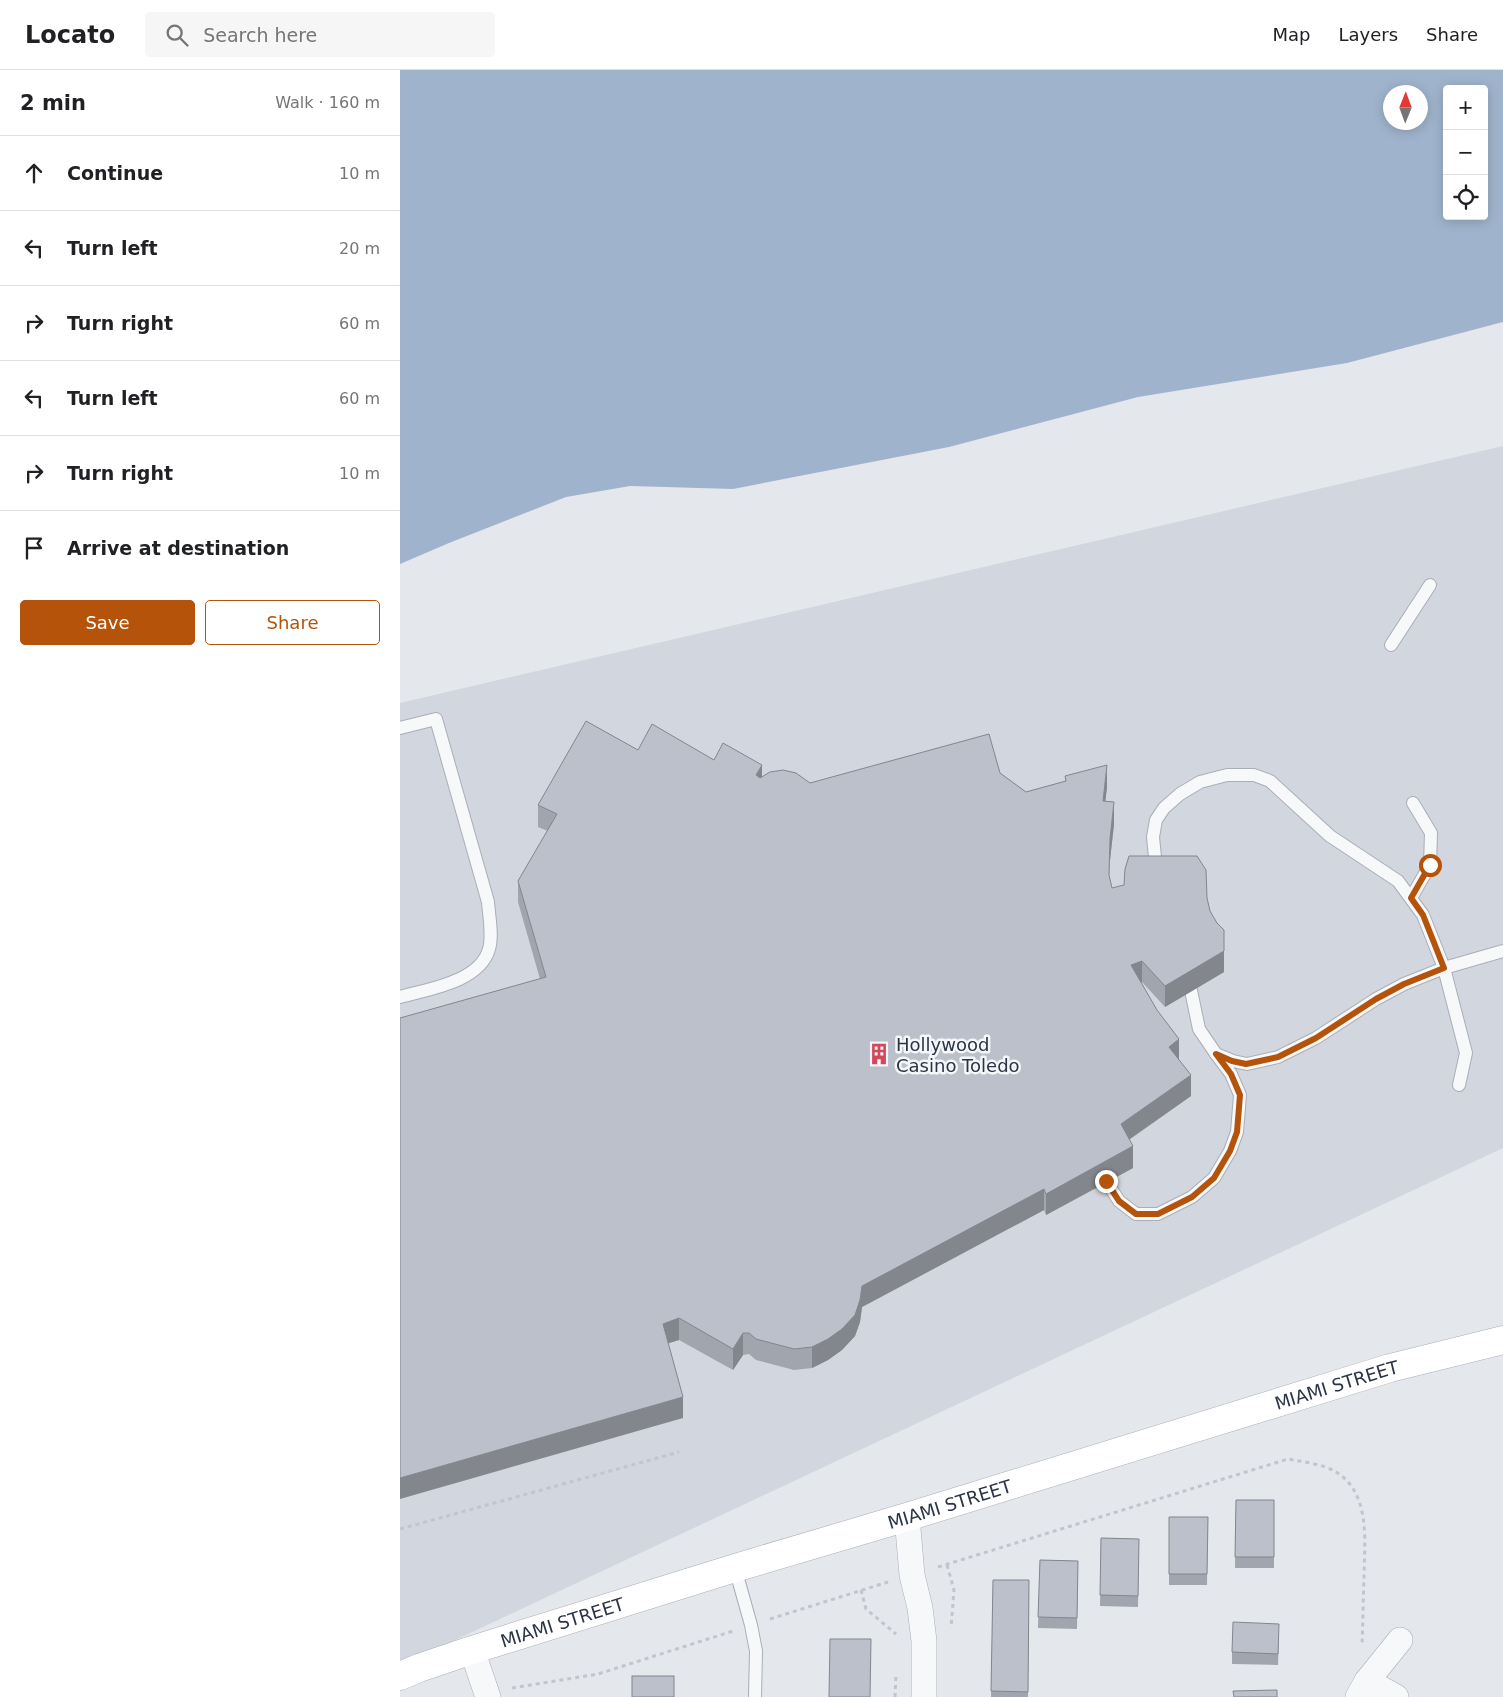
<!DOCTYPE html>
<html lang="en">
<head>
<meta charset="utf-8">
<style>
  body { margin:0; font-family:"DejaVu Sans",sans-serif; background:#f6f6f6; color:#202124 }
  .controls { position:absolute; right:15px; top:15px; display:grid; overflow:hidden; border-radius:5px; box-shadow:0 2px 12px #0003 }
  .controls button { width:45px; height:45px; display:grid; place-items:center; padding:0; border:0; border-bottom:1px solid #e0e0e0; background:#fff; color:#202124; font:25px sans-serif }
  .compass { position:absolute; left:983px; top:15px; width:45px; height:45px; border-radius:50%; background:#fff; box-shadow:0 2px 12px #0003; rotate:1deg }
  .stop { position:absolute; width:15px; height:15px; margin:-11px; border:4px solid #b45309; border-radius:50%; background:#fff }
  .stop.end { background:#b45309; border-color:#fff; box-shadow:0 1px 5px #0008 }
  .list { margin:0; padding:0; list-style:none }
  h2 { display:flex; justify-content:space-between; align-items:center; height:65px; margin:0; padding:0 20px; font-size:21px }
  h2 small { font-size:16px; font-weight:400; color:#757577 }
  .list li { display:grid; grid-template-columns:32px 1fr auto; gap:15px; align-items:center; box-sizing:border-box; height:75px; padding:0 20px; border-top:1px solid #e0e0e0 }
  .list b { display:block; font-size:19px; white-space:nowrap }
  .list em { font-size:16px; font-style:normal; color:#757577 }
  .actions { display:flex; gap:10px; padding:15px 20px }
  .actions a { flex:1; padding:11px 0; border:1px solid #b45309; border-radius:5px; text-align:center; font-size:18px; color:#b45309 }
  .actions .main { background:#b45309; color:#fff }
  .icon { flex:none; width:28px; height:28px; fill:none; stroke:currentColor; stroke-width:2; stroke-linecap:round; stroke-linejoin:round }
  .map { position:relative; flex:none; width:1103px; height:1627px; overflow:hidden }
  header { display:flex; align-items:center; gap:30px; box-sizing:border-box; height:70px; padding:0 25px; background:#fff; border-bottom:1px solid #e0e0e0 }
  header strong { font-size:24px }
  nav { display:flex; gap:28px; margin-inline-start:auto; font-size:18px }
  .search { width:350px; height:45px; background:#f6f6f6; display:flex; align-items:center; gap:12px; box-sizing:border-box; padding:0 18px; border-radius:5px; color:#757577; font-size:19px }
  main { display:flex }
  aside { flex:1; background:#fff }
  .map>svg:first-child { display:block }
  .built { fill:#d2d6de }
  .water { fill:#9fb4cc; fill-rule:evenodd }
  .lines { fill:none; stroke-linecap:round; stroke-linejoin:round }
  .service-casing { stroke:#a9aeb7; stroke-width:14 }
  .minor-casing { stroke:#a9aeb7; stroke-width:26 }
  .secondary-casing { stroke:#a9aeb7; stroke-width:29 }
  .path { stroke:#c2c5cb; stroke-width:3; stroke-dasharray:4 4; stroke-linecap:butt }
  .service { stroke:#f7f8fa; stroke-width:12 }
  .minor { stroke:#f7f8fa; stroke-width:25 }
  .secondary { stroke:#fff; stroke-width:28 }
  .wall { fill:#a1a5ae }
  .shaded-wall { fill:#83868d }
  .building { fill:#bbc0ca; stroke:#83868d }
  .route { stroke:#b45309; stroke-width:6 }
  .labels { text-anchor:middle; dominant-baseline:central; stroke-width:5; stroke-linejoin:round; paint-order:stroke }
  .poi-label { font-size:18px; fill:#2b3445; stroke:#f4f6f9; text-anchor:start }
  .street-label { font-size:18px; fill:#2b3445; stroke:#f4f6f9 }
</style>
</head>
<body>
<header>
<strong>Locato</strong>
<div class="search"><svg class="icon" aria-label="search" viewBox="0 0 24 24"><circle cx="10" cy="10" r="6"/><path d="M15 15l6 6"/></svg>Search here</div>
<nav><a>Map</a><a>Layers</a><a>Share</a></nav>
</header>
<main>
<aside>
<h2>2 min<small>Walk · 160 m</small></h2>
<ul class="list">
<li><svg class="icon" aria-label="ahead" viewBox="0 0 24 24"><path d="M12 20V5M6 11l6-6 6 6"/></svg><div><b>Continue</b></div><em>10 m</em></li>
<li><svg class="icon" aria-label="left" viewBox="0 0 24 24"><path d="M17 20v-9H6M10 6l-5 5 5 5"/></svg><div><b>Turn left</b></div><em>20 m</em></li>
<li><svg class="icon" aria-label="right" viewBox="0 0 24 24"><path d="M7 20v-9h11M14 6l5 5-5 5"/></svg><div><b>Turn right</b></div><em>60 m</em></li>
<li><svg class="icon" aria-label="left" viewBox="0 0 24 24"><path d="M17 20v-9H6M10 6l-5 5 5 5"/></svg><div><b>Turn left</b></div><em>60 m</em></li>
<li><svg class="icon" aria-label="right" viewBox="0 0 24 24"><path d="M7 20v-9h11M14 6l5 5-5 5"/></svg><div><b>Turn right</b></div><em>10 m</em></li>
<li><svg class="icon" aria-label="arrive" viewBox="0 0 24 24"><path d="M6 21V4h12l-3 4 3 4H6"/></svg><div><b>Arrive at destination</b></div></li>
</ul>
<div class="actions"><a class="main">Save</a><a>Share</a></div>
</aside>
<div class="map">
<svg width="1103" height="1627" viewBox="0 0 1103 1627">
  <rect width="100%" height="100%" fill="#e4e7ec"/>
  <path class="built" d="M1103,376V1078L0,1596V633Z"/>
  <path class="water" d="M0,0H1103V252L947,293L738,327L549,377L333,419L230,416L166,427L49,473L0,494ZM1047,19H1084V146H1047ZM991,22H1021V52H991Z"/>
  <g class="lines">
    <g class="service-casing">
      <g id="service">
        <path d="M991,575L1030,515"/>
        <path d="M0,658L36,649L88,832C89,846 93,866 89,879C80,912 28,919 0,927"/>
        <path d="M761,802L755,787L753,767L756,750L764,738L780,724L800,712L827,705H854L870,711L930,766L998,811L1023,845L1044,898L1066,983L1059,1015"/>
        <path d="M1011,828L1030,795L1031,763L1013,733"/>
        <path d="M788,906L799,959L816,984L833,991L847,994L878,987L916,968L976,929L1004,914L1044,898L1103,881"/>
        <path d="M706,1111L719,1131L736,1144H758L792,1127L814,1108L830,1081L837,1062L840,1025L831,1004L816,984"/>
        <path d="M335,1498L351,1555L356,1581L355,1627"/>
      </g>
    </g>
    <g class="minor-casing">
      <g id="minor">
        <path d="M507,1447L512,1505L520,1538L524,1571V1627"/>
        <path d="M72,1580L88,1627"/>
        <path d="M967,1611L996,1627"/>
        <path d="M958,1627L967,1611L1000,1570"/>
      </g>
    </g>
    <g class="secondary-casing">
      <g id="secondary">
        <path id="s1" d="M0,1606L19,1598L72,1580L335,1498L507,1447L990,1298L1103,1270"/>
      </g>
    </g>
    <g class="path">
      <path d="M0,1459L279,1382"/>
      <path d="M547,1495L554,1520L551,1558"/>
      <path d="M538,1497L888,1389C904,1392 923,1394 936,1402C972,1424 964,1474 964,1509C963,1531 963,1553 962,1574"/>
      <path d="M461,1520L466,1539L496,1564"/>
      <path d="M370,1549L488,1512"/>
      <path d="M112,1618L198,1604L333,1561"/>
      <path d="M495,1627L496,1603"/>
    </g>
    <use href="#service" class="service"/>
    <use href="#minor" class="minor"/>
    <use href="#secondary" class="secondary"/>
  </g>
  <g class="wall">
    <path d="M238,680L314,690L362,707L410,713L600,703L626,722L665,711V706L707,717L705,731L714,754L710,790L709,807L712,818L807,828L824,902L765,937L742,912H741L779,989L791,1026L729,1070L733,1098L646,1145L644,1140L462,1237L460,1252L455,1266L442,1280L428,1290L412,1298L394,1300L356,1290L349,1284L343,1285L333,1300L279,1270L268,1273L283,1348L140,909L118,832V811L148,761L138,757V735Z"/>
    <path d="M836,1430H874V1498H835Z"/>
    <path d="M769,1447H808L807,1515H769Z"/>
    <path d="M701,1468L739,1469L738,1537L700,1536Z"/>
    <path d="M640,1490L678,1491L677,1559L638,1558Z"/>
    <path d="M593,1510H629L628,1627H591Z"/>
    <path d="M879,1565L878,1595L832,1594V1582Z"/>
  </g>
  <g class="shaded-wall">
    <path d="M362,695V716L356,705Z"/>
    <path d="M707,695V717L703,752V731Z"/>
    <path d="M714,732V754L710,790V769Z"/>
    <path d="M824,860V902L765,937V916Z"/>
    <path d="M742,891V912L731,916V895Z"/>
    <path d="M779,969V991L769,977Z"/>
    <path d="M791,1005V1026L721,1075V1054Z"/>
    <path d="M733,1076V1098L646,1145V1124Z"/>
    <path d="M644,1119V1140L462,1237L460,1252L455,1266L442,1280L428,1290L412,1298V1277L462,1216Z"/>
    <path d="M279,1248V1270L263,1275V1254Z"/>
    <path d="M343,1263V1285L333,1300V1279Z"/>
    <path d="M283,1327V1348L0,1429V1408Z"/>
  </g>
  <g class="building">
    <path d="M186,651L238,680L252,654L314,690L323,673L362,695L356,705L360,708L370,702L383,700L396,703L410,713L589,664L600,703L626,722L666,711L665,706L707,695L703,731L714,732L710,769L709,805L712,818L724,815L725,799L729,786H797L806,800L807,828L810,841L817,853L824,860V881L765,916L742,891L731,895L757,940L779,969L769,977L791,1005L721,1054L733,1076L646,1124L644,1119L462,1216L460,1230L455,1245L442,1259L428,1269L412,1277L394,1279L356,1269L349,1263H343L333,1279L279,1248L263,1254L283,1327L0,1408V948L146,907L118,811L157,744L138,735Z"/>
    <path d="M836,1430H874V1487H835Z"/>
    <path d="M769,1447H808L807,1504H769Z"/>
    <path d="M701,1468L739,1469L738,1526L700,1525Z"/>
    <path d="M640,1490L678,1491L677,1548L638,1547Z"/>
    <path d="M593,1510H629L628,1622L591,1621Z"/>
    <path d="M833,1552L879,1554L878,1584L832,1582Z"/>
    <path d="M430,1569H471L470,1627H429Z"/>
    <rect x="232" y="1606" width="42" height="21"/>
    <path d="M877,1620V1627H834L833,1621Z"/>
  </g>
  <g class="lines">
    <path class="route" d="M706,1111L719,1131L736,1144H758L792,1127L814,1108L830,1081L837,1062L840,1025L831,1004L816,984L832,991L846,994L878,987L916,968L976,929L1004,914L1044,898L1023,845L1011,828L1030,795"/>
  </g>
  <defs>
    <g id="building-bare" transform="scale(1.725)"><path d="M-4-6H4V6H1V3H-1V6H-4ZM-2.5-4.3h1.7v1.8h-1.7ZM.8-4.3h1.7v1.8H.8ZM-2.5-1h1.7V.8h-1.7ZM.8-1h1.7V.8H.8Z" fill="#d1495b" stroke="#f4f6f9" stroke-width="2.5" paint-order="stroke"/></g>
  </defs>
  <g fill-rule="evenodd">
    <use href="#building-bare" x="479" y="984"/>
  </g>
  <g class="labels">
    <g class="poi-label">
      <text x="496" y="974">Hollywood<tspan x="496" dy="21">Casino Toledo</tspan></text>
    </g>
    <g class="street-label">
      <text stroke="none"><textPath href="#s1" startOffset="981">MIAMI STREET</textPath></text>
      <text stroke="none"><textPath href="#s1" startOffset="576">MIAMI STREET</textPath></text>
      <text stroke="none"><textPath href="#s1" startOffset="171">MIAMI STREET</textPath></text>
    </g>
  </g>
</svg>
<div class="controls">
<button>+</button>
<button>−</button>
<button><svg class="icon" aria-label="locate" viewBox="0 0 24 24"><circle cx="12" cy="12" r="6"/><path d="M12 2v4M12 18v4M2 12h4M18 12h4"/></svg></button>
</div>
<svg class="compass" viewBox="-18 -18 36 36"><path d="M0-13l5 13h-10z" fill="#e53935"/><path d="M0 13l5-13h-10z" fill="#757577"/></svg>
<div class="stop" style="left:1030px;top:795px"></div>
<div class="stop end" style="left:706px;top:1111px"></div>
</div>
</main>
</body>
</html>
